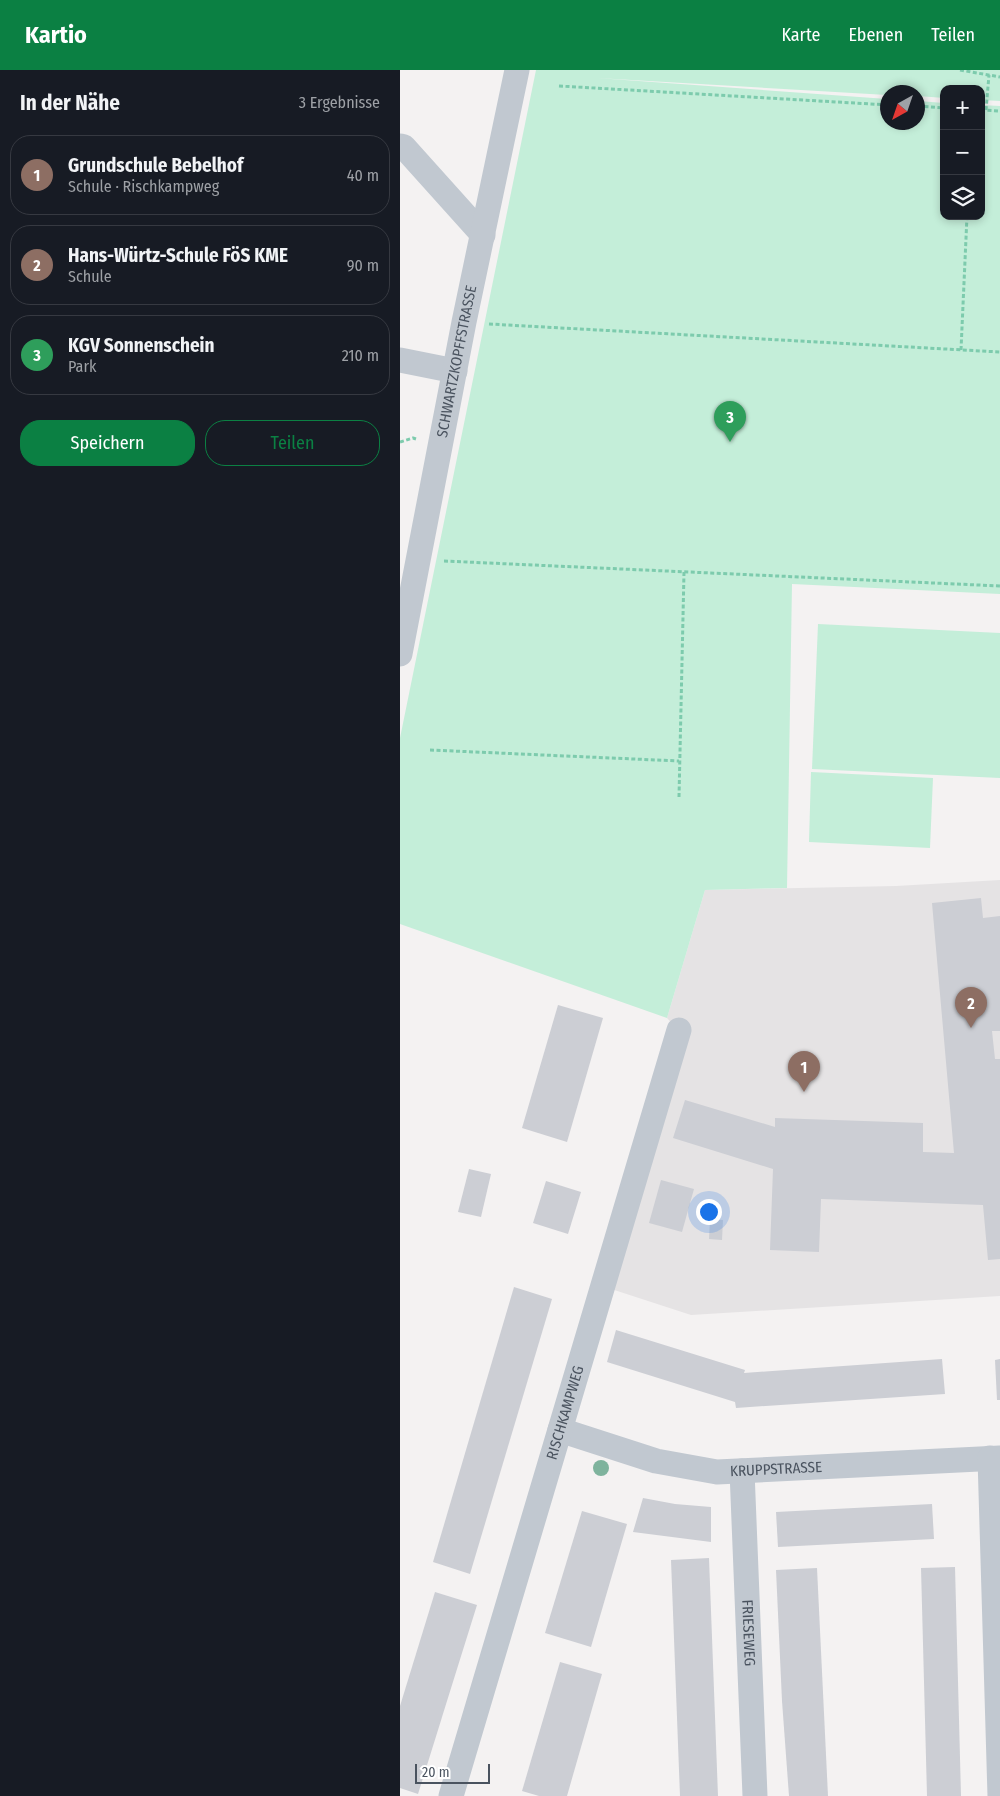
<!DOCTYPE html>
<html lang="de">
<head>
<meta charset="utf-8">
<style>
  body { margin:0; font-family:"Fira Sans Condensed",sans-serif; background:#242831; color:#f1f3f6 }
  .controls { position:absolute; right:15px; top:15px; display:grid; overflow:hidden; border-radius:10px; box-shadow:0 2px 8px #0003 }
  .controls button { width:45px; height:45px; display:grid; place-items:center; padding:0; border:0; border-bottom:1px solid #363941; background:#171b24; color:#f1f3f6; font:25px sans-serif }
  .compass { position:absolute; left:480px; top:15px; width:45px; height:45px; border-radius:50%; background:#171b24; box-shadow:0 2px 8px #0003; rotate:220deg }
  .scale { position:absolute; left:15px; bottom:12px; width:75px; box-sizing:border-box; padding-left:5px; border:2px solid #4a535f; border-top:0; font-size:14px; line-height:18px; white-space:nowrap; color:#4a535f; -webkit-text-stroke:4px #fff; paint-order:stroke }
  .you { position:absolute; left:308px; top:1141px; width:18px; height:18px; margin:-12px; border:4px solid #fff; border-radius:50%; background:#1a73e8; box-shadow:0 0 0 8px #1a73e833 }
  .badge { display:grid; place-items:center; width:32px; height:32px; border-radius:50%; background:#0b8043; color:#fff; font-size:16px; font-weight:700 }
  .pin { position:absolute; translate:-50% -41px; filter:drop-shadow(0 1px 2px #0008) }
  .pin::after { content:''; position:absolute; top:26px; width:18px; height:15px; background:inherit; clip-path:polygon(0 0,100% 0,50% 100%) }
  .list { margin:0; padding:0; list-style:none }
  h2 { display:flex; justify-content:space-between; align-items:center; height:65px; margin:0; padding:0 20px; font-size:21px }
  h2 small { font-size:16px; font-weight:400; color:#9ea1a6 }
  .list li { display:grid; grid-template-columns:32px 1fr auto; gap:15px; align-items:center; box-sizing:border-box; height:80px; margin:0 10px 10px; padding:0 10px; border:1px solid #363941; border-radius:20px }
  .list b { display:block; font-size:19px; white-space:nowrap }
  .list p { margin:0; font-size:16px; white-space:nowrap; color:#9ea1a6 }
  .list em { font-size:16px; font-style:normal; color:#9ea1a6 }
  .actions { display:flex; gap:10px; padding:15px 20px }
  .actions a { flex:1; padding:11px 0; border:1px solid #0b8043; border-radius:20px; text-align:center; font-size:18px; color:#0b8043 }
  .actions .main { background:#0b8043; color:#fff }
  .icon { flex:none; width:28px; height:28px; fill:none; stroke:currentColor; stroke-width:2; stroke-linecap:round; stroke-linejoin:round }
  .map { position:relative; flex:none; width:600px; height:1726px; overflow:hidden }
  header { display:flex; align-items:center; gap:30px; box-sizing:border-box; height:70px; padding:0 25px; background:#0b8043; color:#fff }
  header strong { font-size:24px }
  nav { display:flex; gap:28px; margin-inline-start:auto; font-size:18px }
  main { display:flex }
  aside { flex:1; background:#171b24 }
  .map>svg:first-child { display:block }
  .education { fill:#e5e3e4 }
  .green { fill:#c4eed9 }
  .building { fill:#ccced4 }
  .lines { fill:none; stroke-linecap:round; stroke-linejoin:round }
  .path { stroke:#7dcbad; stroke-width:3; stroke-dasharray:4 2.5; stroke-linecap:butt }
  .minor { stroke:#c1c8d0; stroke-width:25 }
  .tree { fill:#7eb39d }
  .labels { text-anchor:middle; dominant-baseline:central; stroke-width:4; stroke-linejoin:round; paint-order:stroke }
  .street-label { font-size:15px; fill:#4a535f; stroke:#fff }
</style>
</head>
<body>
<header>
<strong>Kartio</strong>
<nav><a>Karte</a><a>Ebenen</a><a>Teilen</a></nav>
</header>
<main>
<aside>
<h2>In der Nähe<small>3 Ergebnisse</small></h2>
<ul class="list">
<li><span class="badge" style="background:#8d6e63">1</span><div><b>Grundschule Bebelhof</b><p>Schule · Rischkampweg</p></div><em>40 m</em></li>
<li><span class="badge" style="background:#8d6e63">2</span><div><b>Hans-Würtz-Schule FöS KME</b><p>Schule</p></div><em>90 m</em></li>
<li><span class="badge" style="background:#2e9e5b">3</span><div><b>KGV Sonnenschein</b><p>Park</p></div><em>210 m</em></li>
</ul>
<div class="actions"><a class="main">Speichern</a><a>Teilen</a></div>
</aside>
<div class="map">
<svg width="600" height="1726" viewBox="0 0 600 1726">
  <rect width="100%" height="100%" fill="#f4f2f2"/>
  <path class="education" d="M600,810V1226L291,1245L202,1216L279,961L267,948L305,820L496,816Z"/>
  <g class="green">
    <path d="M136,0H600V31L581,30V19H544V28L518,26V22H488L487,25L197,8L487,29L488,52H518V31L544,33V146H581V35L600,36V524L392,514L387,818L305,820L267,948L0,854V668Z"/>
    <path d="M418,554L600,563V708L412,699Z"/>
    <path d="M411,702L533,708L530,778L409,772Z"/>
  </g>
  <g class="building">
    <path d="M581,828L583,848L600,846V961H592L595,989H600V1189L588,1190L583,1135L421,1129L419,1182L370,1180L373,1099L273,1068L285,1030L375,1057V1048L523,1053V1082L554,1083L532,833Z"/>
    <path d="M158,935L203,948L167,1072L122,1058Z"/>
    <path d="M69,1099L91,1104L81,1147L58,1142Z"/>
    <path d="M261,1110L294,1119L282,1162L249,1153Z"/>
    <path d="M146,1111L181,1122L168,1164L133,1153Z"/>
    <path d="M310,1149L323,1150L322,1170L309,1169Z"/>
    <path d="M114,1217L152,1229L70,1504L33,1492Z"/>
    <path d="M216,1260L345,1300L344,1303L542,1289L545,1324L336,1338L335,1332L207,1292Z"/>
    <path d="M600,1289V1330H597L595,1290Z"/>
    <path d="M243,1428L275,1434L311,1437V1472L233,1462Z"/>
    <path d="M532,1434L534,1469L378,1477L376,1442Z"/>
    <path d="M182,1441L227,1454L191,1577L145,1563Z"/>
    <path d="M309,1488L318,1726H280L271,1490Z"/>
    <path d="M555,1497L561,1726H527L521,1498Z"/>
    <path d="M417,1498L428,1726H389L382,1631L376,1500Z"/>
    <path d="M35,1522L77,1535L18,1724L0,1718V1636Z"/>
    <path d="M160,1592L202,1604L167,1726H139L122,1721Z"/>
  </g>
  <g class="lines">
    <g class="path">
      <path d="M560,0L600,7"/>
      <path d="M159,16L488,35"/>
      <path d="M518,36L544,38"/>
      <path d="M581,40L600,41"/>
      <path d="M586,40L589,5"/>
      <path d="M89,254L600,282"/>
      <path d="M561,280L567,146"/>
      <path d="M0,372L13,368L16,369"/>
      <path d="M44,491L600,516"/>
      <path d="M30,680L279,691"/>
      <path d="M279,727L284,502"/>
    </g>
    <g class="minor">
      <path d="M0,76L4,77L83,165"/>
      <path d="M0,290L55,301"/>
      <path id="s1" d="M0,584L64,252L117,0"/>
      <path id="s2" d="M160,1360L256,1391L317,1402L600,1388"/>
      <path d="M590,1388L600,1726"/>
      <path id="s3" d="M342,1401L355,1726"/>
      <path id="s4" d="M51,1726L279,960"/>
    </g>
  </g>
  <circle class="tree" cx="201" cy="1398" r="8"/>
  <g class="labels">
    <g class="street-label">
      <text stroke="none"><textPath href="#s1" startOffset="298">SCHWARTZKOPFFSTRASSE</textPath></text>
      <text stroke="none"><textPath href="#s4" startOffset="400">RISCHKAMPWEG</textPath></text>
      <text stroke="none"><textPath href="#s2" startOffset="222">KRUPPSTRASSE</textPath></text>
      <text stroke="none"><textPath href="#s3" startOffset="162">FRIESEWEG</textPath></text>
    </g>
  </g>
</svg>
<div class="controls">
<button>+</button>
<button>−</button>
<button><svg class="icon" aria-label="layers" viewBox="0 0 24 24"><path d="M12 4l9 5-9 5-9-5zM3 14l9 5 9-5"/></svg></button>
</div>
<svg class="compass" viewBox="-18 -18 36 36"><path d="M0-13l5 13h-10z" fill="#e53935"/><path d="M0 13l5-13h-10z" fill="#9ea1a6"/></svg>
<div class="scale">20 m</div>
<div class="you"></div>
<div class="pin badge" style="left:404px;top:1022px;background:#8d6e63">1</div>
<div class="pin badge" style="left:571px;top:958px;background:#8d6e63">2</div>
<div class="pin badge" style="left:330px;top:372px;background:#2e9e5b">3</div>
</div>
</main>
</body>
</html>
